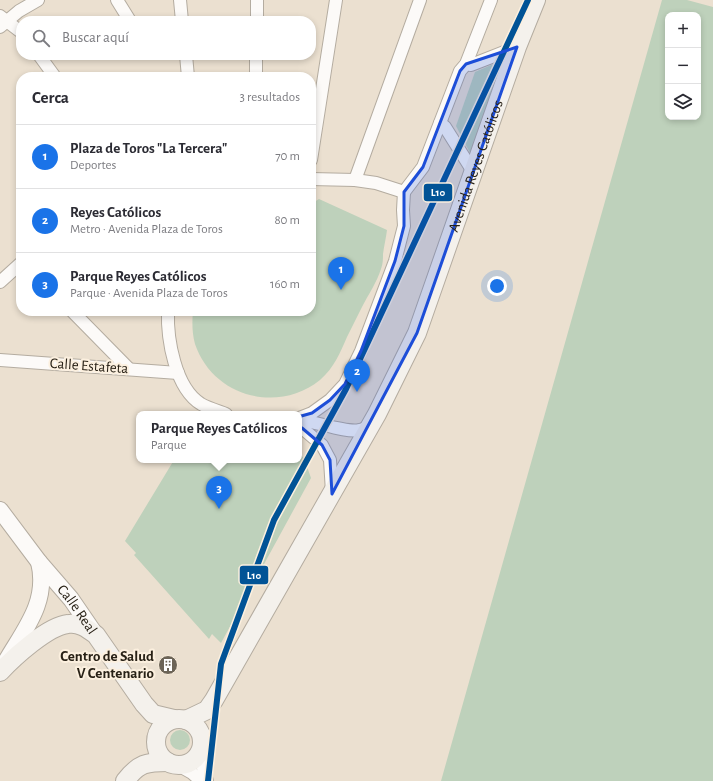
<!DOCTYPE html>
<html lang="es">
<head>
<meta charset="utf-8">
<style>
  body { margin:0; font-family:"Alegreya Sans",sans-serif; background:#f7f7f7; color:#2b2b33 }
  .controls { position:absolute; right:12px; top:12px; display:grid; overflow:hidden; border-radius:8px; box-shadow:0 2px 6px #0003 }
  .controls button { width:36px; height:36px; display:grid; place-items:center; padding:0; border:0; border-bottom:1px solid #e1e1e2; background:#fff; color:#2b2b33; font:20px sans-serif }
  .you { position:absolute; left:497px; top:286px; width:14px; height:14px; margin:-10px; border:3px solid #fff; border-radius:50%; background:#1a73e8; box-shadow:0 0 0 6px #1a73e833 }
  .badge { display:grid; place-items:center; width:26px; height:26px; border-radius:50%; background:#1a73e8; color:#fff; font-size:13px; font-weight:700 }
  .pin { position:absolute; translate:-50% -33px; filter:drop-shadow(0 1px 2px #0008) }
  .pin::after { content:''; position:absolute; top:21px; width:14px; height:12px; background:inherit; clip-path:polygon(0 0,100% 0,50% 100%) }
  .popup { position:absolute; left:136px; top:411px; width:166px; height:52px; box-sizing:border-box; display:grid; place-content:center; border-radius:8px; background:#fff; filter:drop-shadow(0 1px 3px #0005); font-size:13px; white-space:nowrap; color:#7c7c81 }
  .popup b { font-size:15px; color:#2b2b33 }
  .popup::after { content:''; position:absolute; left:50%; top:100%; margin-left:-8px; border:8px solid transparent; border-top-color:#fff }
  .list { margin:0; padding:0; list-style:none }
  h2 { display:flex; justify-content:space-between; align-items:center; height:52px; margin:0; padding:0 16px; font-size:17px }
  h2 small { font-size:13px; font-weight:400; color:#7c7c81 }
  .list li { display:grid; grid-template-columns:26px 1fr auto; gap:12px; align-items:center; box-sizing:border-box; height:64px; padding:0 16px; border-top:1px solid #e1e1e2 }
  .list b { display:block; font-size:15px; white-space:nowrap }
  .list p { margin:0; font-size:13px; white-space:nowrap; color:#7c7c81 }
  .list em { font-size:13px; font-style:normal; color:#7c7c81 }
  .icon { flex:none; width:22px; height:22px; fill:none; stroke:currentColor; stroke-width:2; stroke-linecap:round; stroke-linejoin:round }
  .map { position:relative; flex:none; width:713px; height:781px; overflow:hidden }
  .search { position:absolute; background:#fff; box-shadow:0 2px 6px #0003; left:16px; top:16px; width:300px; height:44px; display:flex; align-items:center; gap:10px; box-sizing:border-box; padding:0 14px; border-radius:16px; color:#7c7c81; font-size:15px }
  .panel { position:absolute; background:#fff; box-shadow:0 2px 6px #0003; left:16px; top:72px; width:300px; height:244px; border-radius:16px }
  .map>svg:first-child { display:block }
  .green { fill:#bed1bb; fill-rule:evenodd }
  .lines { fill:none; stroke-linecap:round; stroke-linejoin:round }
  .minor-casing { stroke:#b4aca0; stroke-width:14 }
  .tertiary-casing { stroke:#b4aca0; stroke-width:18 }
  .secondary-casing { stroke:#b4aca0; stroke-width:20 }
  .minor { stroke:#fcfaf8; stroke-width:12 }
  .tertiary { stroke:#fcfaf8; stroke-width:16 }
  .secondary { stroke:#f4f1ec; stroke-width:18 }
  .metro-1-casing { stroke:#fcf0df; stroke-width:9 }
  .metro-1 { stroke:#015396; stroke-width:6 }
  .marked { fill:#1d4ed8; fill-opacity:0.2; stroke:#1d4ed8; stroke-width:3; stroke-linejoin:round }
  .labels { text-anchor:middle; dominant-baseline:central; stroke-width:4; stroke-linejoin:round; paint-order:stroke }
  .street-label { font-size:15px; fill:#282116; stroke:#fcf0df }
  .poi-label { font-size:15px; font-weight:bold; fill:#282116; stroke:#fcf0df; text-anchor:end }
  .line-badge { stroke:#fcf0df; stroke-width:1.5 }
  .badge-label { font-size:11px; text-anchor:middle; font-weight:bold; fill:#fff }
</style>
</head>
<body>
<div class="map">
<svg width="713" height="781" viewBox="0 0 713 781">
  <rect width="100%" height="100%" fill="#ebe0d0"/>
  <g class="green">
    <path d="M662,0H687L713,7V781H441ZM668,15H698V117H668Z"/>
    <path d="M505,59L470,153L456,126L475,72Z"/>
    <path d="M319,199L387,230C386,238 384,246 383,254C383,258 383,264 381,269C377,282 368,295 362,307C357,317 352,327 347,337C340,353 334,368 320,380C278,414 213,397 195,344C192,333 192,322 193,311H311V204Z"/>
    <path d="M299,454L304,458L311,478L221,643L212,634L209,639L134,555L136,553L125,541L174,460H299Z"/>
    <circle cx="180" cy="740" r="10"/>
  </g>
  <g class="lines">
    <g class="minor-casing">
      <g id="minor">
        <path d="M117,0L130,21"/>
        <path d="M180,0L182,21"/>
        <path d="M0,16L21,32"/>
        <path d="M257,21V0"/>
        <path d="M0,27L19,11L38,0"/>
        <path d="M39,55L55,77"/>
        <path d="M186,55L188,77"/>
        <path d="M466,64L471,65L517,47"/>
        <path d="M256,77V55"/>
        <path d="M440,123L445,127L474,173"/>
        <path d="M311,160L336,0"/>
        <path d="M311,179L355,180L376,183L404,192"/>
        <path d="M355,180L420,0"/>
        <path d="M404,192L423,167L460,71L466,64L491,0"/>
        <path d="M0,282L21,263"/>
        <path d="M72,311L129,369"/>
        <path d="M168,311C167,339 175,388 201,404C208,408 218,411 226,414"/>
        <path d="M0,360L178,373"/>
        <path d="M299,418L312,413L330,400L345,384L361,351L395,261L404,226L403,210L404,192"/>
        <path d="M299,420C314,421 346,433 359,430C362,430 367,427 370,425"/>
        <path d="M299,427L302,428L322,445L330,460L332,492"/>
        <path d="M200,751L202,765L207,781"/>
        <path d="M176,764L192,773L201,781"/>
      </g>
    </g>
    <g class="tertiary-casing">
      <g id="tertiary">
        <path id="s1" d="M0,510L39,562L71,599L95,634"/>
        <path d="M5,663C24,630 49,602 39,562"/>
      </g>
    </g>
    <g class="secondary-casing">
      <g id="secondary">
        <path d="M0,672C14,657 48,626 68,624C79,622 88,629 96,635L144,704L153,714L174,719"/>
        <circle cx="179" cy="742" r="23"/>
        <path id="s2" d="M186,720L207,710L214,700L377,414L417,333L517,47L536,0"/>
        <path d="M125,781C139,763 146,762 168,762"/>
      </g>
    </g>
    <use href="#minor" class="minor"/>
    <use href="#tertiary" class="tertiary"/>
    <use href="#secondary" class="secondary"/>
    <g class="metro-1-casing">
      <path id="metro-1" d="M208,781L221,664L274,520L346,389L528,0"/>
    </g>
    <use href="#metro-1" class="metro-1"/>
  </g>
  <path class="marked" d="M517,47L417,333L332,494L330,460L322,445L302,428L280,422L312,413L330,400L345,384L361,351L395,261L404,226V192L423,167L460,71L466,64Z"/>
  <defs>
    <g id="building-disc" transform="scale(1)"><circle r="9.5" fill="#6c6457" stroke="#fcf0df"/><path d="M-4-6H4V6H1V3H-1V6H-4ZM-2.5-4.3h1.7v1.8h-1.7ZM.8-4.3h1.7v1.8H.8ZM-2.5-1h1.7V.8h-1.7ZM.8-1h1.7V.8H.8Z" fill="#fff"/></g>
  </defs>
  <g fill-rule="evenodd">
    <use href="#building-disc" x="168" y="665"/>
  </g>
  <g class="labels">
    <g class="street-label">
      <text stroke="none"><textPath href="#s2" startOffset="632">Avenida Reyes Católicos</textPath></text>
      <text transform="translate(89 366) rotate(4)">Calle Estafeta</text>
      <text stroke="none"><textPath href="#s1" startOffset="126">Calle Real</textPath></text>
    </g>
    <g class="poi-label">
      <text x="154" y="656">Centro de Salud<tspan x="154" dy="17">V Centenario</tspan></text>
    </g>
  </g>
  <g class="line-badge">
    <rect x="423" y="183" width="30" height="19" rx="4" fill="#015396"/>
    <rect x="239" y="565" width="30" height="20" rx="4" fill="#015396"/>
  </g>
  <g class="badge-label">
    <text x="438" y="196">L10</text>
    <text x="254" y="579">L10</text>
  </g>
</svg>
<div class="controls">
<button>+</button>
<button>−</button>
<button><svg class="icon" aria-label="layers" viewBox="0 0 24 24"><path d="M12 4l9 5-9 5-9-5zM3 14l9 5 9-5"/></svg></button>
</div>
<div class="you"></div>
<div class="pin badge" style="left:341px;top:290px">1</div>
<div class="pin badge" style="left:357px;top:392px">2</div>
<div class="pin badge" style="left:219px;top:509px">3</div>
<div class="popup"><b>Parque Reyes Católicos</b>Parque</div>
<div class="search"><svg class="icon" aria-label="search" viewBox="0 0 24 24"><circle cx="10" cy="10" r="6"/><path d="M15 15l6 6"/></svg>Buscar aquí</div>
<section class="panel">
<h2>Cerca<small>3 resultados</small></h2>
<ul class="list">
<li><span class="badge">1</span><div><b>Plaza de Toros &quot;La Tercera&quot;</b><p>Deportes</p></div><em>70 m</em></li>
<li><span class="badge">2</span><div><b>Reyes Católicos</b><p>Metro · Avenida Plaza de Toros</p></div><em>80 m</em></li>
<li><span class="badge">3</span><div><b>Parque Reyes Católicos</b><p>Parque · Avenida Plaza de Toros</p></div><em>160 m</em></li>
</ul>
</section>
</div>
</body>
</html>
